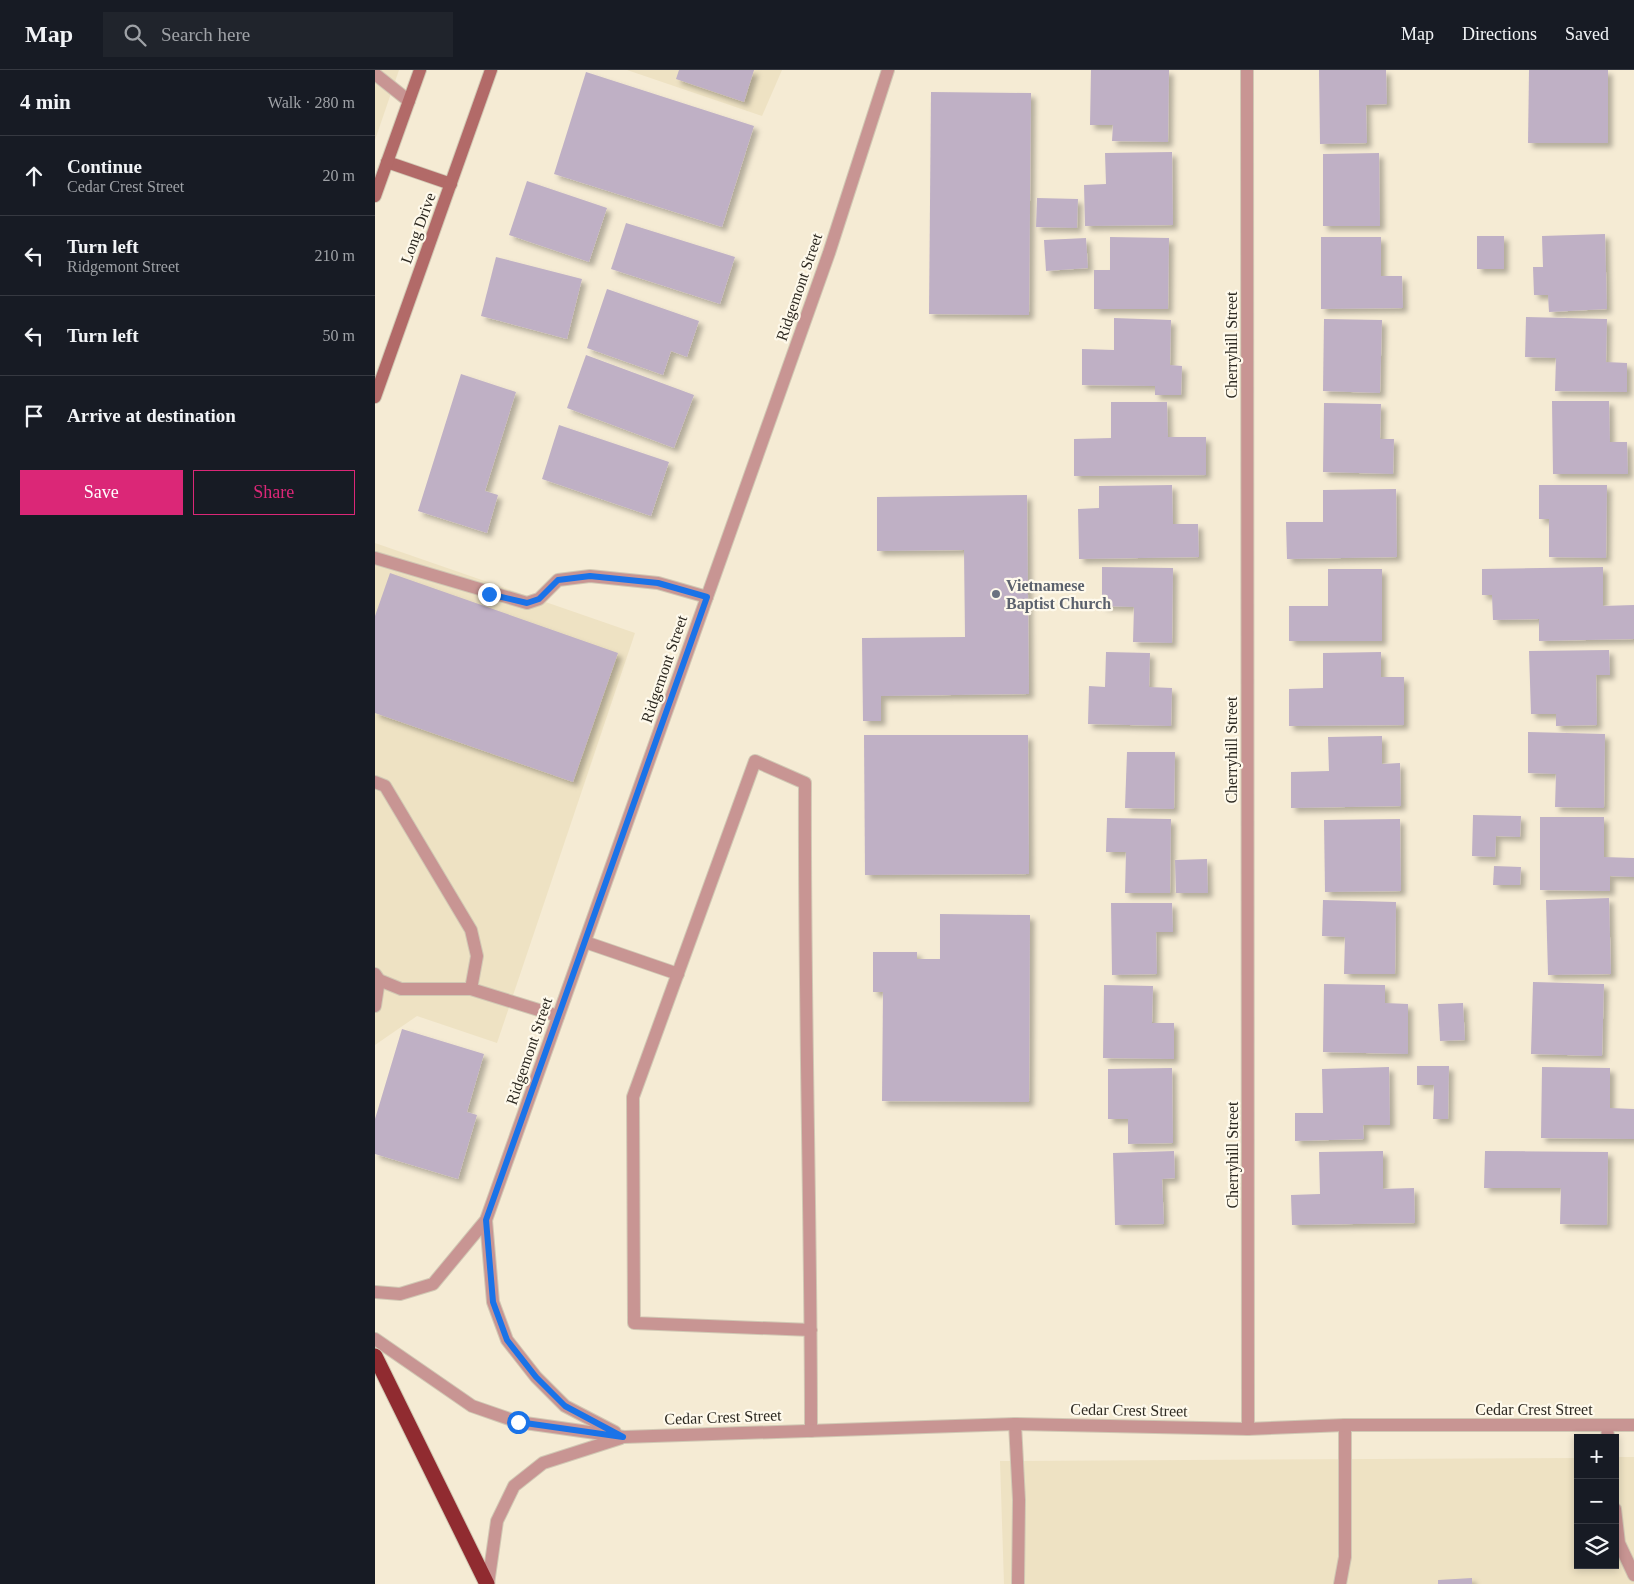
<!DOCTYPE html>
<html lang="en">
<head>
<meta charset="utf-8">
<style>
  body { margin:0; font-family:"Times New Roman",serif; background:#20242c; color:#f1f3f6 }
  .controls { position:absolute; right:15px; bottom:15px; display:grid; overflow:hidden; border-radius:0px; box-shadow:0 2px 8px #0003 }
  .controls button { width:45px; height:45px; display:grid; place-items:center; padding:0; border:0; border-bottom:1px solid #363941; background:#171b24; color:#f1f3f6; font:25px sans-serif }
  .stop { position:absolute; width:15px; height:15px; margin:-11px; border:4px solid #1a73e8; border-radius:50%; background:#fff }
  .stop.end { background:#1a73e8; border-color:#fff; box-shadow:0 1px 5px #0008 }
  .list { margin:0; padding:0; list-style:none }
  h2 { display:flex; justify-content:space-between; align-items:center; height:65px; margin:0; padding:0 20px; font-size:21px }
  h2 small { font-size:16px; font-weight:400; color:#9ea1a6 }
  .list li { display:grid; grid-template-columns:32px 1fr auto; gap:15px; align-items:center; box-sizing:border-box; height:80px; padding:0 20px; border-top:1px solid #363941 }
  .list b { display:block; font-size:19px; white-space:nowrap }
  .list p { margin:0; font-size:16px; white-space:nowrap; color:#9ea1a6 }
  .list em { font-size:16px; font-style:normal; color:#9ea1a6 }
  .actions { display:flex; gap:10px; padding:15px 20px }
  .actions a { flex:1; padding:11px 0; border:1px solid #db2777; border-radius:0px; text-align:center; font-size:18px; color:#db2777 }
  .actions .main { background:#db2777; color:#fff }
  .icon { flex:none; width:28px; height:28px; fill:none; stroke:currentColor; stroke-width:2; stroke-linecap:round; stroke-linejoin:round }
  .map { position:relative; flex:none; width:1259px; height:1514px; overflow:hidden }
  header { display:flex; align-items:center; gap:30px; box-sizing:border-box; height:70px; padding:0 25px; background:#171b24; border-bottom:1px solid #363941 }
  header strong { font-size:24px }
  nav { display:flex; gap:28px; margin-inline-start:auto; font-size:18px }
  .search { width:350px; height:45px; background:#20242c; display:flex; align-items:center; gap:12px; box-sizing:border-box; padding:0 18px; border-radius:0px; color:#9ea1a6; font-size:19px }
  main { display:flex }
  aside { flex:1; background:#171b24 }
  .map>svg:first-child { display:block }
  .built { fill:#eee2c3 }
  .building { fill:#bfb0c5; filter:url(#shadow) }
  .lines { fill:none; stroke-linecap:round; stroke-linejoin:round }
  .service-casing { stroke:#d1c8b4; stroke-width:14 }
  .minor-casing { stroke:#d1c8b4; stroke-width:14 }
  .secondary-casing { stroke:#d1c8b4; stroke-width:14 }
  .motorway-casing { stroke:#d1c8b4; stroke-width:17 }
  .service { stroke:#c89593; stroke-width:12 }
  .minor { stroke:#c89593; stroke-width:12 }
  .secondary { stroke:#b26a68; stroke-width:12 }
  .motorway { stroke:#902b30; stroke-width:15 }
  .route { stroke:#1a73e8; stroke-width:6 }
  .worship-dot { fill:#6b7280; stroke:#fef9eb; stroke-width:2 }
  .labels { text-anchor:middle; dominant-baseline:central; stroke-width:4.5; stroke-linejoin:round; paint-order:stroke }
  .street-label { font-size:16px; fill:#2e2a22; stroke:#fef9eb }
  .worship-label { font-size:16px; font-weight:bold; fill:#5b616d; stroke:#fef9eb; text-anchor:start }
</style>
</head>
<body>
<header>
<strong>Map</strong>
<div class="search"><svg class="icon" aria-label="search" viewBox="0 0 24 24"><circle cx="10" cy="10" r="6"/><path d="M15 15l6 6"/></svg>Search here</div>
<nav><a>Map</a><a>Directions</a><a>Saved</a></nav>
</header>
<main>
<aside>
<h2>4 min<small>Walk · 280 m</small></h2>
<ul class="list">
<li><svg class="icon" aria-label="ahead" viewBox="0 0 24 24"><path d="M12 20V5M6 11l6-6 6 6"/></svg><div><b>Continue</b><p>Cedar Crest Street</p></div><em>20 m</em></li>
<li><svg class="icon" aria-label="left" viewBox="0 0 24 24"><path d="M17 20v-9H6M10 6l-5 5 5 5"/></svg><div><b>Turn left</b><p>Ridgemont Street</p></div><em>210 m</em></li>
<li><svg class="icon" aria-label="left" viewBox="0 0 24 24"><path d="M17 20v-9H6M10 6l-5 5 5 5"/></svg><div><b>Turn left</b></div><em>50 m</em></li>
<li><svg class="icon" aria-label="arrive" viewBox="0 0 24 24"><path d="M6 21V4h12l-3 4 3 4H6"/></svg><div><b>Arrive at destination</b></div></li>
</ul>
<div class="actions"><a class="main">Save</a><a>Share</a></div>
</aside>
<div class="map">
<svg width="1259" height="1514" viewBox="0 0 1259 1514">
  <defs>
    <filter id="shadow"><feDropShadow dx="4.5" dy="4.5" stdDeviation="2.5" flood-color="#0004"/></filter>
  </defs>
  <rect width="100%" height="100%" fill="#f5ebd4"/>
  <g class="built">
    <path d="M0,0H24L0,70Z"/>
    <path d="M252,0H407L387,46Z"/>
    <path d="M0,473L260,563L122,973L42,946L0,975Z"/>
    <path d="M1240,1387H1259V1514H629L625,1391L1203,1388V1495H1240Z"/>
  </g>
  <g class="building">
    <path d="M304,0H379L369,32L301,9Z"/>
    <path d="M716,0H794L793,72L737,71L738,55H715Z"/>
    <path d="M944,0H1011L1012,34L991,35L992,73L945,74Z"/>
    <path d="M1154,0H1233V73H1153Z"/>
    <path d="M211,2L379,56L347,157L179,104Z"/>
    <path d="M556,22L656,23L654,245L554,244Z"/>
    <path d="M797,82L798,155L710,156L709,115L731,114L730,83Z"/>
    <path d="M1004,83L1005,156H948V84Z"/>
    <path d="M152,111L232,138L214,192L134,165Z"/>
    <path d="M662,128L703,129L702,158L661,157Z"/>
    <path d="M251,153L360,187L345,234L236,199Z"/>
    <path d="M1230,164L1232,239L1174,242L1173,225H1159L1158,197H1168L1167,166Z"/>
    <rect x="1102" y="166" width="27" height="33"/>
    <path d="M735,167L794,168L793,239H719V200H735Z"/>
    <path d="M946,167H1006V206H1027L1028,238L946,239Z"/>
    <path d="M711,168L713,198L671,201L669,170Z"/>
    <path d="M121,187L207,209L192,269L106,246Z"/>
    <path d="M232,219L324,251L312,287L296,281L288,305L212,278Z"/>
    <path d="M1151,247L1232,249L1231,292L1252,293V322L1180,321L1181,288L1150,287Z"/>
    <path d="M739,248L796,250L795,295L807,296L806,325H780V316L707,315V279L739,280Z"/>
    <path d="M949,249L1007,250L1005,323L948,321Z"/>
    <path d="M211,285L319,325L299,378L192,338Z"/>
    <path d="M86,304L141,322L110,421L123,425L112,463L43,441Z"/>
    <path d="M1177,331H1234L1235,372H1252L1253,404H1178Z"/>
    <path d="M736,332H792L793,367H831V405L699,406V369L736,368Z"/>
    <path d="M949,333L1006,334L1005,369H1019L1018,404L948,402Z"/>
    <path d="M184,355L294,392L276,446L167,409Z"/>
    <path d="M797,415L798,454H823L824,487L704,489L703,439L724,438V416Z"/>
    <path d="M1164,415H1232L1231,488L1174,487V449H1164Z"/>
    <path d="M1021,419L1022,487L912,489L911,452H948V420Z"/>
    <path d="M652,425L654,624L506,626V651H488L487,568L590,567L589,480L502,481V427Z"/>
    <path d="M727,497L798,498L797,573L758,572L759,537L727,536Z"/>
    <path d="M1228,497V536L1259,535V569L1164,571V549L1118,550L1117,525H1107V499Z"/>
    <path d="M953,499H1007V571H914V536H953Z"/>
    <path d="M15,503L243,583L198,712L0,643V546Z"/>
    <path d="M1234,580L1235,605H1221L1222,655L1181,656V644H1156L1154,581Z"/>
    <path d="M731,582L775,583L774,617L797,618L796,656L713,654L714,616L730,617Z"/>
    <path d="M1006,582V607H1029V655L914,656V619L948,618V583Z"/>
    <path d="M1153,662L1230,664L1229,738L1180,737L1181,704L1153,703Z"/>
    <path d="M489,665H653L654,804L490,805Z"/>
    <path d="M1007,666V694L1025,693L1026,736L916,738V702L954,701L953,667Z"/>
    <path d="M752,682H800L799,739L750,738Z"/>
    <path d="M1098,745L1146,746L1145,767L1121,766L1120,787L1097,786Z"/>
    <path d="M1165,747H1229V787L1259,788V807L1235,806V821L1165,820Z"/>
    <path d="M732,748L796,749L795,823H750L751,782H731Z"/>
    <path d="M1025,749L1026,821L950,822L949,750Z"/>
    <path d="M832,789L833,823H801L800,790Z"/>
    <path d="M1119,796L1146,797L1145,815H1118Z"/>
    <path d="M1234,828L1236,904L1173,905L1171,830Z"/>
    <path d="M948,830L1021,832L1020,904H969L970,867L947,866Z"/>
    <path d="M736,833H797L798,862H781L782,904L737,905Z"/>
    <path d="M565,844L655,845L654,1032L507,1031L508,922H498V882H542V889H565Z"/>
    <path d="M1158,912L1229,914L1227,986L1156,984Z"/>
    <path d="M949,914L1010,915V933L1033,934V984L948,982Z"/>
    <path d="M729,915L778,916L777,953H799V989L728,988Z"/>
    <path d="M1088,933L1090,970L1065,971L1063,934Z"/>
    <path d="M27,959L109,984L92,1042L102,1045L83,1109L0,1084V1049Z"/>
    <path d="M1042,996H1074L1073,1049H1058L1059,1015H1042Z"/>
    <path d="M1014,997L1015,1055H988L989,1069L920,1071V1043H948L947,999Z"/>
    <path d="M1167,997L1235,998V1038L1259,1039V1069L1166,1068Z"/>
    <path d="M797,998L798,1073L753,1074V1049H733V999Z"/>
    <path d="M799,1081L800,1108L787,1109L789,1154L740,1155L738,1083Z"/>
    <path d="M1008,1081V1119L1039,1118L1040,1153L917,1155L916,1125L945,1124L944,1082Z"/>
    <path d="M1110,1081L1233,1082L1232,1155L1185,1154L1186,1118H1109Z"/>
    <path d="M1097,1508V1514H1063V1510Z"/>
  </g>
  <g class="lines">
    <g class="service-casing">
      <g id="service">
        <path d="M0,4L34,31"/>
        <path d="M0,488L152,533L164,529L183,510L215,506L283,513L332,527"/>
        <path d="M0,712L10,716L96,860L102,886L96,919"/>
        <path d="M210,872L303,904"/>
        <path d="M0,904L4,910L26,919H96L183,946"/>
        <path d="M0,936L4,910"/>
        <path d="M436,1260L259,1253L258,1027L380,691L430,713C429,929 436,1145 436,1361"/>
        <path d="M640,1354L644,1430L643,1514"/>
        <path d="M1232,1355L1233,1368"/>
        <path d="M1240,1439L1244,1473L1259,1505"/>
        <path d="M965,1514L970,1487V1355"/>
      </g>
    </g>
    <g class="minor-casing">
      <g id="minor">
        <path d="M872,0L873,1359"/>
        <path d="M111,1150L118,1232L132,1270L161,1307L190,1336L240,1362"/>
        <path d="M0,1222L25,1224L58,1214L111,1150L454,183L513,0"/>
        <path d="M0,1269L97,1336L143,1352L249,1367L640,1354L873,1359L970,1355H1259"/>
        <path d="M113,1514L122,1451L139,1416L168,1393L246,1368"/>
      </g>
    </g>
    <g class="secondary-casing">
      <g id="secondary">
        <path d="M12,92L76,114"/>
        <path d="M0,126L45,0"/>
        <path d="M0,327L116,0"/>
      </g>
    </g>
    <g class="motorway-casing">
      <path id="motorway" d="M0,1286L112,1514"/>
    </g>
    <use href="#service" class="service"/>
    <use href="#minor" class="minor"/>
    <use href="#secondary" class="secondary"/>
    <use href="#motorway" class="motorway"/>
  </g>
  <g class="lines">
    <path class="route" d="M114,524L152,533L164,529L183,510L215,506L283,513L332,527L111,1150L118,1232L132,1270L161,1307L190,1336L248,1367L143,1352"/>
  </g>
  <circle class="worship-dot" cx="621" cy="524" r="5"/>
  <g class="labels">
    <g class="street-label">
      <text transform="translate(43 158) rotate(-70)">Long Drive</text>
      <text transform="translate(424 217) rotate(-71)">Ridgemont Street</text>
      <text transform="translate(856 275) rotate(-90)">Cherryhill Street</text>
      <text transform="translate(289 599) rotate(-71)">Ridgemont Street</text>
      <text transform="translate(856 680) rotate(-90)">Cherryhill Street</text>
      <text transform="translate(154 981) rotate(-71)">Ridgemont Street</text>
      <text transform="translate(857 1085) rotate(-90)">Cherryhill Street</text>
      <text x="1159" y="1339">Cedar Crest Street</text>
      <text transform="translate(754 1340) rotate(1)">Cedar Crest Street</text>
      <text transform="translate(348 1347) rotate(-2)">Cedar Crest Street</text>
    </g>
    <g class="worship-label">
      <text x="631" y="515">Vietnamese<tspan x="631" dy="18">Baptist Church</tspan></text>
    </g>
  </g>
</svg>
<div class="controls">
<button>+</button>
<button>−</button>
<button><svg class="icon" aria-label="layers" viewBox="0 0 24 24"><path d="M12 4l9 5-9 5-9-5zM3 14l9 5 9-5"/></svg></button>
</div>
<div class="stop" style="left:143px;top:1352px"></div>
<div class="stop end" style="left:114px;top:524px"></div>
</div>
</main>
</body>
</html>
